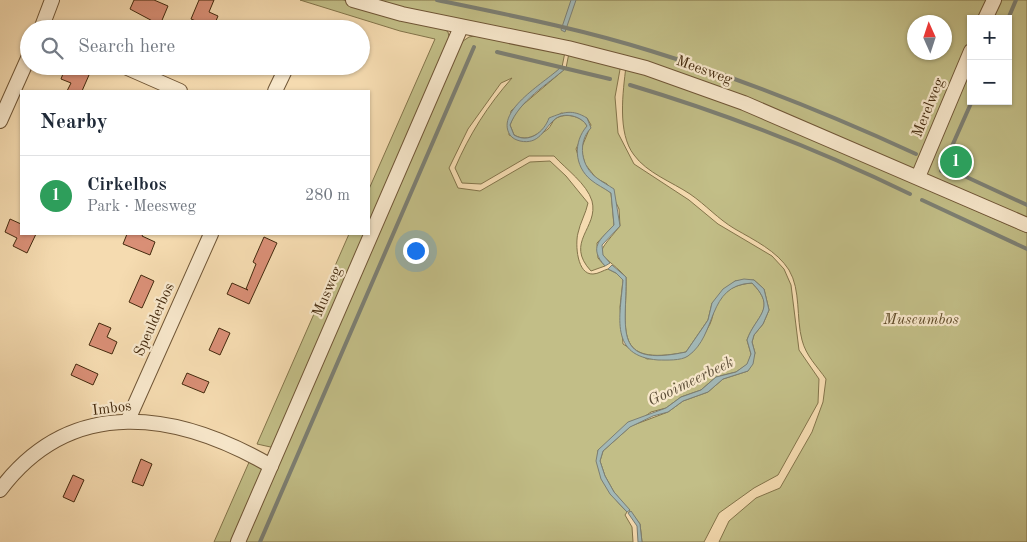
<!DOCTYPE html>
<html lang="en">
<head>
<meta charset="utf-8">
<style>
  body { margin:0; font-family:"Old Standard TT",serif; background:#f2f2f3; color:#1f2937 }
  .controls { position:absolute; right:15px; top:15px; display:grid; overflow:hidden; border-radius:0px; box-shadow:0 1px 4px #0004 }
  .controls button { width:45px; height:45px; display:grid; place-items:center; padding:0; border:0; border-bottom:1px solid #e0e1e3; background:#fff; color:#1f2937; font:25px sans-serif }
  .compass { position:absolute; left:907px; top:15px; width:45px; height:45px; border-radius:50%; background:#fff; box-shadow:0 1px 4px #0004; rotate:357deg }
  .you { position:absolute; left:415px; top:250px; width:18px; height:18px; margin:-12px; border:4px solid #fff; border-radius:50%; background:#1a73e8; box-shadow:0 0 0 8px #1a73e833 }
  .badge { display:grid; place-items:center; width:32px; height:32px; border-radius:50%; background:#8f2418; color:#fff; font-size:16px; font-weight:700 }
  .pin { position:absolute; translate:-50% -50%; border:2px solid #fff; box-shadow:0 1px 5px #0006 }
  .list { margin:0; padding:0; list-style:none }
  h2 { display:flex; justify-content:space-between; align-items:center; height:65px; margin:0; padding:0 20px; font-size:21px }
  h2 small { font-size:16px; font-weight:400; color:#747a83 }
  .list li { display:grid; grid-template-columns:32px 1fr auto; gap:15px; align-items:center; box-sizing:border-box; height:80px; padding:0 20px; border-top:1px solid #e0e1e3 }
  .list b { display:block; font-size:19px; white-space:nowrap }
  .list p { margin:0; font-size:16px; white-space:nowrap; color:#747a83 }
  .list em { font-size:16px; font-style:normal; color:#747a83 }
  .icon { flex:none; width:28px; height:28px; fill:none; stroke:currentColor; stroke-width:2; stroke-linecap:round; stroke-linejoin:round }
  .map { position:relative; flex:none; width:1027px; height:542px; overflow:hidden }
  .search { position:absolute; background:#fff; box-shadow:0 1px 4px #0004; left:20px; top:20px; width:350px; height:55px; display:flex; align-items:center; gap:12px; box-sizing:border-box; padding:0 18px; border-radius:28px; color:#747a83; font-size:19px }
  .panel { position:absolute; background:#fff; box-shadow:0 1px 4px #0004; left:20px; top:90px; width:350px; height:145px; border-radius:0px }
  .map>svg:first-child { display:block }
  .green { fill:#c2be87; stroke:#83744a; fill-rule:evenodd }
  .water { fill:#a2b8b7; stroke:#7c7f73 }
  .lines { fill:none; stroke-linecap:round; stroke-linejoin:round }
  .stream { stroke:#7c7f73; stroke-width:4 }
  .building { fill:#d98f76; stroke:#442a0e }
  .minor-casing { stroke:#705636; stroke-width:16 }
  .minor { stroke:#f8e8cc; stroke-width:14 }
  .labels { text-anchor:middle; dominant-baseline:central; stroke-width:4.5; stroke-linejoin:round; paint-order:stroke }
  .street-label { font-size:15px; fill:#442a0e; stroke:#f8e8cc }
  .park-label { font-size:15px; font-style:italic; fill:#5d4826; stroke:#f8e8cc }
  .water-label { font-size:16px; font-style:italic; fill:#5c4e38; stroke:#f8e8cc }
</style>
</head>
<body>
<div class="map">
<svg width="1027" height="542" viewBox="0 0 1027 542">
  <rect width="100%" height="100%" fill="#f5dbb0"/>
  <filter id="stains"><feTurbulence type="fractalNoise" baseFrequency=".004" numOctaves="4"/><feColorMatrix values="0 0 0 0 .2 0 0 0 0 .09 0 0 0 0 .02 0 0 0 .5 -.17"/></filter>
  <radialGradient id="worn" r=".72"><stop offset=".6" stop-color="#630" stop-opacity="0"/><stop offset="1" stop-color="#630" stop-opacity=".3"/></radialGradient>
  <g class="green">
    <path d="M300,0H343L443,28L448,32L450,41L369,230V189L435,39L400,31Z"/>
    <path d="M373,0H1027V222L695,80ZM971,19H1008V101H971ZM914,22H944V52H914Z"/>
    <path d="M480,35L565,52L562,67L511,111L509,135L526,141C533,138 542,134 548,129C551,126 552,122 555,119C565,112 582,116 587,126L576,149C584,175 590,177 611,193L614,225L597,243L598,258L605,266L591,271C564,242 599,228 592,201C587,184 566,169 554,156H529L481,184L462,183L455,168C469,135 488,105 512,78L501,83L468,129L449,168L458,188L480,191L530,162L550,161L566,176L588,203C586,213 580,223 578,233C575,244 577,275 593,274C598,274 604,270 608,269L616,273L623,280L620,307L623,344L647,359L687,356C696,346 704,336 710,324C713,318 713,310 716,304C723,290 737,284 752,283C778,309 756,315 747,340L751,354L748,364L736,372L716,377L701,390L681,397L666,408L651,412L598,450C594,474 611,496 627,512L625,515L632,527L633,542H245L460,43L469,37Z"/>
    <path d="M569,53L621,64L615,97L618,133L634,164L689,200L718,224L772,256L784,269L791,285L799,350L819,379L818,403L778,475L754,488L719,513L704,542H642L640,524L614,492L605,476L600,461L603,451L631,426L668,412L683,401L708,392L723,379L748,371L755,353L752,342L754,335L763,324L769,310L764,289L754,280L735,281L712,303L708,320L686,352C611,367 627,330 626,277C598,248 592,260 620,226L619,209L607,184L596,178L585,164L581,149L591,125L587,118L561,113C548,124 533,146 514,135L510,125L515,113L525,103L566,68Z"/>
    <path d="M626,66L718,98L1027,233V542H719L729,521L756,498L780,488L812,432L823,402L826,379C817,366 806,356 802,340C796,318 801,290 789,270C777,251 754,240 735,229C718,219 706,205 690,194C672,182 647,173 634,155C617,133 623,92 626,66Z"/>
    <path d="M349,234H367L275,448L257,444Z"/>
    <path d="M250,460L265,472L234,542H214Z"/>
  </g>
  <g class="water">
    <path d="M571,0H576L565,32L561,30Z"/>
    <path d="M562,66L566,68C547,85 520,100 510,125L514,135C529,144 544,132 549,118C564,112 572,109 587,118L591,128C577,142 581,167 597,178C602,182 608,185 614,189L620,226L602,245L603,255L610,263L605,266C588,247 600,240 614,225L611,193C604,188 597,185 591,180C574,166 573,142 587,126C582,116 563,111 554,120C543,130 539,145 520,141C516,140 512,138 510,135C494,110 548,81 562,66Z"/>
    <path d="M612,265L626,277C627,329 611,368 686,352L708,320L712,303L723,289L735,281L744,279L754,280L764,289L769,310L763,324L754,335L752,342L755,353L753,364L748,371L723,379L708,392L683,401L668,412L653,416L630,427L603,451L600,461L605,476L614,492L630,510L627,512L610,494L601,479L596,461L598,450L628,422L666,408L681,397L701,390L716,377L736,372L747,364L751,354L747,340C755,316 778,309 752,283C706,285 718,335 688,356C681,361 666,360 658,360C609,356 620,317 623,280L616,273L608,269Z"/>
    <path d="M631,511L640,524L642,542H638L637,526L628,513Z"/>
  </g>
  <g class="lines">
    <g class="stream">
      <path d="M437,0C509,15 581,29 651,51C742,79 829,114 916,154"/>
      <path d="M1008,19L1016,0"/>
      <path d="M497,52L610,79"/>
      <path d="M630,85C727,114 819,150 910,194"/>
      <path d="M940,164L949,168"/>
      <path d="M941,171L972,101"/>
      <path d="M960,174L1027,205"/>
      <path d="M922,200L1027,249"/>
      <path d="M260,542L474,47"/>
    </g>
  </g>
  <g class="building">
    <path d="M134,0H154L168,6L160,25L130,9Z"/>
    <path d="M199,0H214L209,12L218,16L213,28L191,19Z"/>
    <path d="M66,66L89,75L82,91H67L71,83L61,79Z"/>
    <path d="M10,219L21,224V234H36L27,253L13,246L17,238L5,232Z"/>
    <path d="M127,234H143L142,236L155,242L150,255L123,244Z"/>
    <path d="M264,237L277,243L249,304L227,294L232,283L248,290L246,289L256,264L253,262Z"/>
    <path d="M141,275L154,281L142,308L129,302Z"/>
    <path d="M99,323L111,328L107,337L117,342L112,354L89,345Z"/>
    <path d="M219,328L230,333L220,355L209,350Z"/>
    <path d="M76,364L98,374L93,385L71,375Z"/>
    <path d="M187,373L209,382L204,393L182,384Z"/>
    <path d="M141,459L152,464L143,486L132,482Z"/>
    <path d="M73,475L84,480L74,502L63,497Z"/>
  </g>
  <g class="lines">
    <g class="minor-casing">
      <g id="minor">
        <path d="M353,0L402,14L568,48L646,68L744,103L1027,225"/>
        <path d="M985,19L994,0"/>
        <path d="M41,29L52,0"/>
        <path d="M123,66L180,91"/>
        <path d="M275,91L287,66"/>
        <path d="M0,121L29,56"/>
        <path d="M918,177L971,51"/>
        <path d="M128,420L211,234"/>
        <path d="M0,490C72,394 178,412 271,466"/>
        <path d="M238,542L461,27"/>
      </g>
    </g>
    <use href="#minor" class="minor"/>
  </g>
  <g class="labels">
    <g class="street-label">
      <text transform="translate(704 71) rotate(20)">Meesweg</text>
      <text transform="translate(929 108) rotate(-68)">Merelweg</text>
      <text transform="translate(328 292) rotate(-67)">Musweg</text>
      <text transform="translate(155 320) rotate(-66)">Speulderbos</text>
      <text transform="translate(112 409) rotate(-7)">Imbos</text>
    </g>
    <g class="park-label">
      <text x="921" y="320">Museumbos</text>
    </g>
    <g class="water-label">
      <text transform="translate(691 382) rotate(-26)">Gooimeerbeek</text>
    </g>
  </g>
  <rect width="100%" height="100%" filter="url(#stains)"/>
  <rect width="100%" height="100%" fill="url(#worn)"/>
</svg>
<div class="controls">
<button>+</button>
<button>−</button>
</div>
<svg class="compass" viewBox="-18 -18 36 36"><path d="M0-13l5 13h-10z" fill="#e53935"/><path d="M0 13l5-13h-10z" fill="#747a83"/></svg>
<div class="you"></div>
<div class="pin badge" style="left:956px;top:162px;background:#2e9e5b">1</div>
<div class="search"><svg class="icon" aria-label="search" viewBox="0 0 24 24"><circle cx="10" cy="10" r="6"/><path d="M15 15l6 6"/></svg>Search here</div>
<section class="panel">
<h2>Nearby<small></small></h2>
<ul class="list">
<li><span class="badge" style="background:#2e9e5b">1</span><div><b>Cirkelbos</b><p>Park · Meesweg</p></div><em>280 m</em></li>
</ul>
</section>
</div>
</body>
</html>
